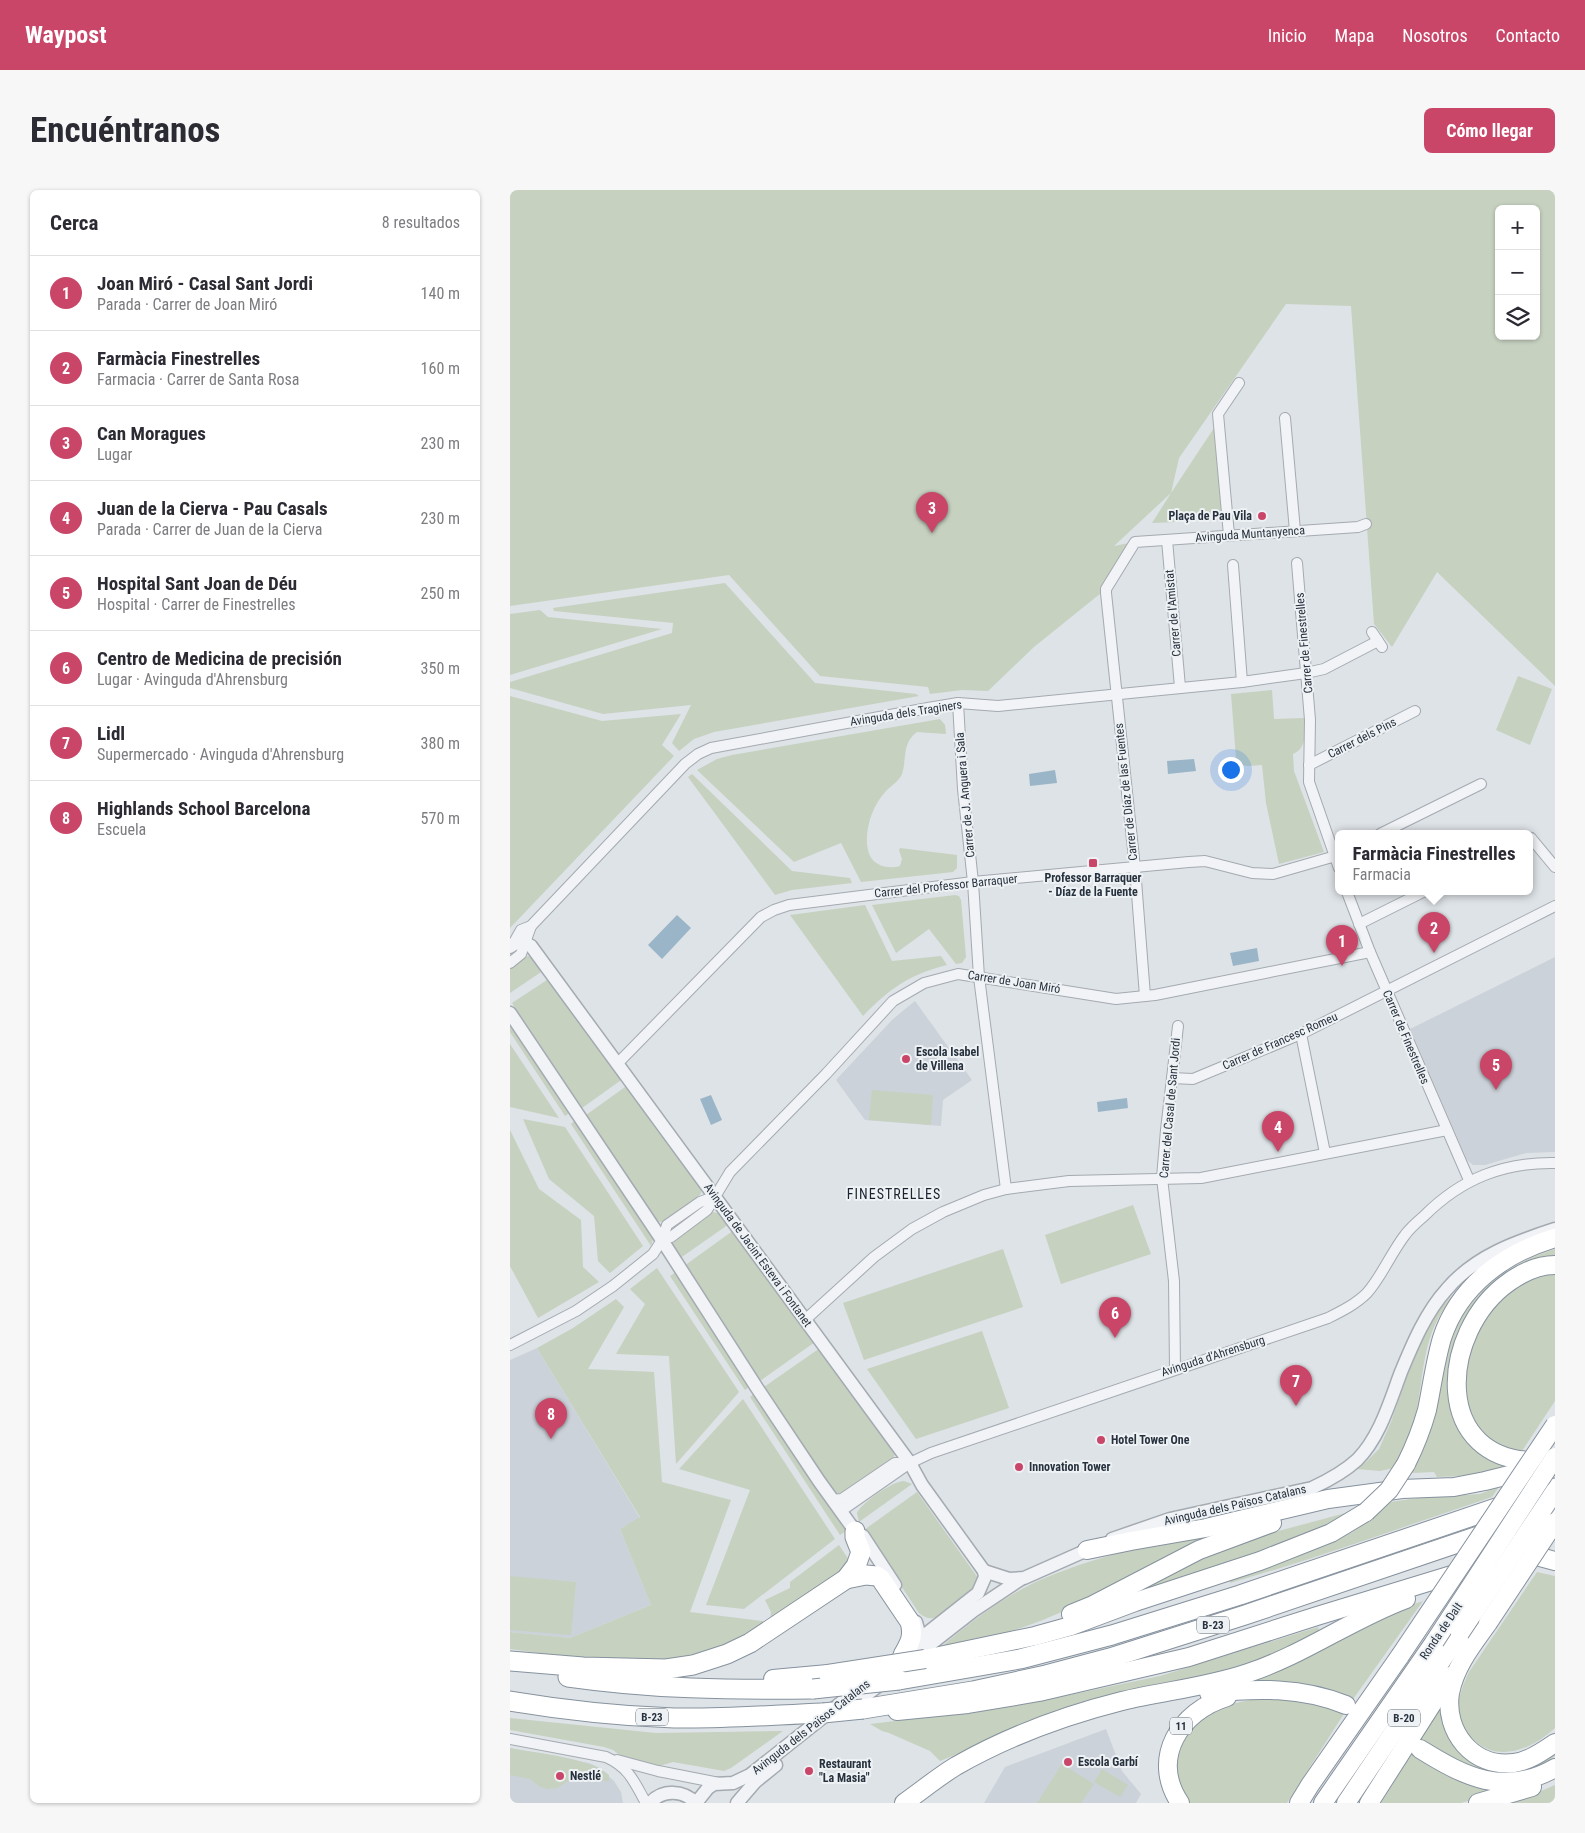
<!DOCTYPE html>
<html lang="es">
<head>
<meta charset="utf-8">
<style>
  body { margin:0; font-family:"Roboto Condensed",sans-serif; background:#f7f7f7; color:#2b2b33 }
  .controls { position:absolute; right:15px; top:15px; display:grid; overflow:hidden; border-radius:8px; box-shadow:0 1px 4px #0004 }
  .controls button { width:45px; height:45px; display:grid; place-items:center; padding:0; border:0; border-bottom:1px solid #e1e1e2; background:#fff; color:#2b2b33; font:25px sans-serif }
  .you { position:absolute; left:720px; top:579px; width:18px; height:18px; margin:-12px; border:4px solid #fff; border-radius:50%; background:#1a73e8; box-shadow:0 0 0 8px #1a73e833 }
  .badge { display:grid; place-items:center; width:32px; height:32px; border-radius:50%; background:#ca4669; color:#fff; font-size:16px; font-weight:700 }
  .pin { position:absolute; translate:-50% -41px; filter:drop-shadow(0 1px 2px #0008) }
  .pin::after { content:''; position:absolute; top:26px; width:18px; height:15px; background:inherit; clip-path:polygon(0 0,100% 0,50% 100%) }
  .popup { position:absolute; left:825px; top:640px; width:198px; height:65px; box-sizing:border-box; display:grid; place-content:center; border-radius:8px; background:#fff; filter:drop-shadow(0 1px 4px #0005); font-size:16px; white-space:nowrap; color:#7c7c81 }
  .popup b { font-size:19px; color:#2b2b33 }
  .popup::after { content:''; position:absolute; left:50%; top:100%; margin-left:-10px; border:10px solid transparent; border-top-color:#fff }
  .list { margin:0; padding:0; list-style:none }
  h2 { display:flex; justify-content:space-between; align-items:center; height:65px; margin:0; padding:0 20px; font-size:21px }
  h2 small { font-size:16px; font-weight:400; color:#7c7c81 }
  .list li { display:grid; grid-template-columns:32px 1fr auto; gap:15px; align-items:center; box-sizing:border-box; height:75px; padding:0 20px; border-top:1px solid #e1e1e2 }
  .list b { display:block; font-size:19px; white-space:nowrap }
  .list p { margin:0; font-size:16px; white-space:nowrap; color:#7c7c81 }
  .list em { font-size:16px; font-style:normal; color:#7c7c81 }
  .icon { flex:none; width:28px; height:28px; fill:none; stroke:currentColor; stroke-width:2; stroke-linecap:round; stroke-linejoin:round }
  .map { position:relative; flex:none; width:1045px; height:1613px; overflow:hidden; border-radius:8px }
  header { display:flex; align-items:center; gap:30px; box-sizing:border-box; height:70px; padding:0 25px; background:#ca4669; color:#fff }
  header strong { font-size:24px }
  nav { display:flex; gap:28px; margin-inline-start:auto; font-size:18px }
  .intro { display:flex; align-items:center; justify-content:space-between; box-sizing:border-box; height:120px; padding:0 30px }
  h1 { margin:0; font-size:35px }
  .button { padding:12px 22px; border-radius:8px; background:#ca4669; color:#fff; font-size:18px; font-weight:700 }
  main { display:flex; gap:30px; padding:0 30px }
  aside { flex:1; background:#fff; border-radius:8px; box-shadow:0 1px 4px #0004 }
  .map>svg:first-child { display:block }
  .built { fill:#ccd2d9 }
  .green { fill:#c6d1c0; fill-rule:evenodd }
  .water { fill:#9ab5c7 }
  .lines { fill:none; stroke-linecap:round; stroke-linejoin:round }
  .minor-casing { stroke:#a4aab1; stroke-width:12 }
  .tertiary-casing { stroke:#a4aab1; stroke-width:15 }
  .trunk-casing { stroke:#86929e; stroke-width:20 }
  .motorway-casing { stroke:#86929e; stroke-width:21 }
  .minor { stroke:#f1f3f6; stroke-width:10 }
  .tertiary { stroke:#f1f3f6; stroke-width:12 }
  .trunk { stroke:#fff; stroke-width:18 }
  .motorway { stroke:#fff; stroke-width:19 }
  .trunk-bridge-casing { stroke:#86929e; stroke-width:20; stroke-linecap:butt }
  .motorway-bridge-casing { stroke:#86929e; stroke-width:21; stroke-linecap:butt }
  .trunk-bridge { stroke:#fff; stroke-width:18 }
  .motorway-bridge { stroke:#fff; stroke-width:19 }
  .poi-dot { fill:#ca4669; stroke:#eef2f5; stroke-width:2 }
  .labels { text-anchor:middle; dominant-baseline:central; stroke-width:4; stroke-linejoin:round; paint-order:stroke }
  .shield { fill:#eef2f5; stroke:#636c75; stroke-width:1 }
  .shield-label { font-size:11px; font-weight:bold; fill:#28323e }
  .poi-label { font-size:12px; font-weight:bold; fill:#28323e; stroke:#eef2f5; text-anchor:start }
  .street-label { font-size:12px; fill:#28323e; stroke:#eef2f5 }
  .neighbourhood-label { font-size:14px; letter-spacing:1px; fill:#1a232f; stroke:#eef2f5 }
</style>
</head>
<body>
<header>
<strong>Waypost</strong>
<nav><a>Inicio</a><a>Mapa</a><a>Nosotros</a><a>Contacto</a></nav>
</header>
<div class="intro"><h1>Encuéntranos</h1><a class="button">Cómo llegar</a></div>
<main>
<aside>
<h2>Cerca<small>8 resultados</small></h2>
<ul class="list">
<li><span class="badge">1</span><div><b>Joan Miró - Casal Sant Jordi</b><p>Parada · Carrer de Joan Miró</p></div><em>140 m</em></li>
<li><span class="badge">2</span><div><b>Farmàcia Finestrelles</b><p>Farmacia · Carrer de Santa Rosa</p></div><em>160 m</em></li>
<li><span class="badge">3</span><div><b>Can Moragues</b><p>Lugar</p></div><em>230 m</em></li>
<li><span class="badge">4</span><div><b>Juan de la Cierva - Pau Casals</b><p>Parada · Carrer de Juan de la Cierva</p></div><em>230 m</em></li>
<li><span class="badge">5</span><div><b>Hospital Sant Joan de Déu</b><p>Hospital · Carrer de Finestrelles</p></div><em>250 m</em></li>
<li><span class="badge">6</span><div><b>Centro de Medicina de precisión</b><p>Lugar · Avinguda d'Ahrensburg</p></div><em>350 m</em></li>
<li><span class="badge">7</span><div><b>Lidl</b><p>Supermercado · Avinguda d'Ahrensburg</p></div><em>380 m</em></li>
<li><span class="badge">8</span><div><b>Highlands School Barcelona</b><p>Escuela</p></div><em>570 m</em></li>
</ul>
</aside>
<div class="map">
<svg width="1045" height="1613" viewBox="0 0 1045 1613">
  <rect width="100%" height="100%" fill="#dee3e7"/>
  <g class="built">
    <path d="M1045,767V962L1016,963L975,975H963L957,970L954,963L900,839Z"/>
    <path d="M405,811L462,890L433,910L431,936L355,930L326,890L383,829Z"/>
    <path d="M27,1158L130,1328L110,1339L141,1415L60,1448L0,1442V1170Z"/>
    <path d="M596,1539L612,1581L631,1604L626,1613H474L495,1577Z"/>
    <path d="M0,1558L79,1573L88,1577L104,1591L111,1602L113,1613H0Z"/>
  </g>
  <g class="green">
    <path d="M0,0H1045V496L927,382L882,457L864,434L841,116L776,114L669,268L661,303L706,235L713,330L642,333L661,303L604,356L625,352L596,399L524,457L478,501L452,500L420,504L418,497L310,486L219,385L0,416ZM989,19H1026V146H989Z"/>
    <path d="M215,393L305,493L406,504L409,506L204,542L184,549L169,561L162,553L181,515L93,524L0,498V492L162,443L163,433L44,421L43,418Z"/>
    <path d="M30,420L38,427L152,439L0,485V424Z"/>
    <path d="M1008,486L1042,499L1020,555L986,540Z"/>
    <path d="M762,500L764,529L794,528C794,542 798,558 783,564L784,581L814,662L769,674L756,613L752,575C742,575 730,580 726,568L721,504Z"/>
    <path d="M0,506L92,531L171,524L152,555L164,566L0,738Z"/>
    <path d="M430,529L435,535L436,544L407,542C392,553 397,568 392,584C390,590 381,596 376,601C363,615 356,635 357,654C358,662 360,670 368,674C374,678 384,678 390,676L392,669L389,660L390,658L447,665V678L443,682L351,692L331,653L284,672L187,580L207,569L222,565Z"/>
    <path d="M182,584L282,681L340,688L342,693L282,700L265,705L178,587Z"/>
    <path d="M445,705L449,706L451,710L456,767L452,773L446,774L419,739L386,763L362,715Z"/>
    <path d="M355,715L382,771L431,766L437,775C400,784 379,799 353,826L280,725Z"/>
    <path d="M16,766L23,767L34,780L0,803V776Z"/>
    <path d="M40,788L114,888L72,918L2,813Z"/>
    <path d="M0,830L61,922L55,926L0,842Z"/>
    <path d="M0,854L49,928L0,917Z"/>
    <path d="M118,895L191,997V1003L188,1008L156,1030L151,1032L146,1031L142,1027L76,925Z"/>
    <path d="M362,900L423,905L421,935L359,930Z"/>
    <path d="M13,929L55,937L133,1056L100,1083L88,1071L84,1026L39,989Z"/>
    <path d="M66,930L143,1049L141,1056L61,934Z"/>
    <path d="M0,940L29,999L71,1030L73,1077L89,1092L28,1128L0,1076Z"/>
    <path d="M623,1015L641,1064L551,1094L535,1045Z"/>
    <path d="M203,1022L211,1024L219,1034L169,1069L162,1057L165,1048Z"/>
    <path d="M224,1040L305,1152L250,1191L174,1076Z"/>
    <path d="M493,1059L513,1117L354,1170L333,1113Z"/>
    <path d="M1045,1059V1069C1023,1077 996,1081 979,1097C969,1108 956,1123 950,1137C928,1191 936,1261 1002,1275C975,1285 956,1286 927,1287L924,1282L902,1283C910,1267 918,1251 923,1234C929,1213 929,1191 934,1170C949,1112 989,1076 1045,1059Z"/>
    <path d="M147,1078L229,1202L166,1274L159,1166L106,1164L135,1114L120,1099Z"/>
    <path d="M166,1082L240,1196L235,1200L160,1086Z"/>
    <path d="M1034,1085H1045V1211L1008,1267L996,1264L964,1235L954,1202L958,1158L981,1118L999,1103L1018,1091Z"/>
    <path d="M952,1096C944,1106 935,1116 929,1127C914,1153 913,1185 908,1213C904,1236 895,1258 884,1278L870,1281L846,1279L856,1272L869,1259L881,1232L904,1166L916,1137L928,1120Z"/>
    <path d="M106,1109L114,1117L78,1179L144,1182L152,1292L221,1310L180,1422L259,1432L229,1450L177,1470L102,1473L0,1459V1442L60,1448L141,1415L110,1339L130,1327L27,1158L63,1138Z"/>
    <path d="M472,1141L499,1218L406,1249L357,1179Z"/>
    <path d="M310,1158L385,1263L383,1269L333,1304H324L254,1197Z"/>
    <path d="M245,1203L336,1341L330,1345L240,1207Z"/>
    <path d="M233,1209L325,1349L234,1419L196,1415L240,1300L169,1279Z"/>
    <path d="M394,1291L402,1294L349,1332L347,1323C351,1313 383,1291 394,1291Z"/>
    <path d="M989,1297L982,1307C895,1336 808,1368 720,1393V1391L841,1343L861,1330L880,1312L908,1308L970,1304Z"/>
    <path d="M407,1302L468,1388V1396C458,1404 435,1425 424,1428C418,1429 414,1427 409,1423L354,1340Z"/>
    <path d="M843,1321L819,1336L795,1347L596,1415L669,1375L739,1349Z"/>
    <path d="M691,1345L693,1350C633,1381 575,1416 511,1438C484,1447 457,1452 430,1458C459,1433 495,1406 530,1390C581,1368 636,1355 691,1345Z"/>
    <path d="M329,1355L341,1373L331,1383L260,1432L261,1422L255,1410L280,1398V1392Z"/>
    <path d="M1027,1382L1045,1386V1538C1021,1560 985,1575 960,1546C953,1539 948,1529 948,1519C948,1506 954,1493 959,1482Z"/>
    <path d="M0,1386L66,1392L61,1445L0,1440Z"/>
    <path d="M913,1411L841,1512L833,1504L821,1500L734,1492L881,1422Z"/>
    <path d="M808,1437L811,1445L748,1474L464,1557L430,1571L420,1561L379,1543L372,1541L360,1534L468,1521L531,1511L650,1486Z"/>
    <path d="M770,1508L791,1510L835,1522L777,1613H677L665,1586V1575L672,1547L700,1522L721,1514L745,1509Z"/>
    <path d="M930,1516C933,1542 941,1556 962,1571L1045,1561V1566C1018,1588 980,1586 950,1573C936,1567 923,1557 910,1550Z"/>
    <path d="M0,1528L146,1543L273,1541L221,1578L214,1581L163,1572L146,1577L112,1567L103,1560L94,1557L0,1540Z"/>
    <path d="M0,1558C26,1563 81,1568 99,1585V1591L60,1590L47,1598L38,1599L30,1597L20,1589L0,1585Z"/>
    <path d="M903,1562C926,1586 957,1596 990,1601L951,1613H871Z"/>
    <path d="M552,1574L584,1594L571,1613H527Z"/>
    <path d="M592,1579L618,1595L610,1607L584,1592Z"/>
    <path d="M1045,1595V1613H995L1017,1607Z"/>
  </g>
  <g class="water">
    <path d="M684,569L686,581L658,584L657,571Z"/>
    <path d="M545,580L547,593L520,596L519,584Z"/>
    <path d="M167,725L181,738L152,769L138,755Z"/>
    <path d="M747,758L749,771L723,776L720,763Z"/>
    <path d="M201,905L212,930L201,935L190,909Z"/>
    <path d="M617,908L618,918L588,922L587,912Z"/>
  </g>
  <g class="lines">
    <g class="minor-casing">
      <g id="minor">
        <path d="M775,228L785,341"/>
        <path d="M719,345L708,224L729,193"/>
        <path d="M657,350L670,497"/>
        <path d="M787,373L800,530L799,592L829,678"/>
        <path d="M723,375L732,492"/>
        <path d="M862,442L868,451"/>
        <path d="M448,513L453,599L463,692L469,787L496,999"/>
        <path d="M799,575L905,521"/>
        <path d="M870,644L971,594"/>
        <path d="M1019,649L1021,648L1045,677"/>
        <path d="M837,702L860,762L959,990"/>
        <path d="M849,734L913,702"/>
        <path d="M3,754L11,740L21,736L175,574L188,564L201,558L418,518L448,513L488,516L732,492L796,483L814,479L868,451L872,457"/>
        <path d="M0,773L11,764L21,736"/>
        <path d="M635,806L625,678L596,403V399L625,352L848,337L856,334"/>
        <path d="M791,844L815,963"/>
        <path d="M107,874L251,727L264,720L279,715L463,692L679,672L695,671L742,683L763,684L829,665"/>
        <path d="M662,888L683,889L791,844L1045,716"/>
        <path d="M152,1050L161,1047L197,1020L220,982L316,884L383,811L414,793L448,784L606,809L645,805L860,762"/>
        <path d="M295,1130L364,1067L402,1039L433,1022L474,1005L496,999L559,991L691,988L937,940"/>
        <path d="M0,1155L66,1121L103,1096L143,1064L152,1050L157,1035L190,1012L206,1006"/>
        <path d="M665,1179L664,1091L652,988L656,940L668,836"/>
        <path d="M322,1310L332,1309L385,1273H400"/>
        <path d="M331,1321L400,1273L421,1263L818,1128C832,1121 846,1114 857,1103C872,1086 881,1063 895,1045C900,1038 907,1032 914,1026C951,989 993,972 1045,973"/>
        <path d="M0,1549L96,1567C120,1578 124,1592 136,1613"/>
        <path d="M107,1570L148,1581L209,1593"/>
      </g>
    </g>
    <g class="tertiary-casing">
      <g id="tertiary">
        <path d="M0,757C7,751 14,751 21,756L400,1273L412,1295L474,1381"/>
        <path d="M0,823L152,1050L247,1198L309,1291L345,1341L353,1346L385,1395"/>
        <path d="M602,1349L660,1329L802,1298C817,1291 834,1282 847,1270C870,1247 880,1211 891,1182C903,1153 916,1122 937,1099C965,1066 1005,1052 1045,1039"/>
        <path d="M474,1381L499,1389L514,1388L584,1357"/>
        <path d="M406,1432L412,1454L409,1463"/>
        <path d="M406,1452L468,1403L475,1387L474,1381"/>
        <path d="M408,1464L463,1421L511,1389"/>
        <path d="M337,1520L373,1492"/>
        <path d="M140,1613C153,1599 173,1600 186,1613"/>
        <path d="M186,1613L198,1598L204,1594L223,1593L240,1585L356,1493"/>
        <path d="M227,1613L245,1592L266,1575"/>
      </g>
    </g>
    <g class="trunk-casing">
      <g id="trunk">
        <path d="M1030,1271C920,1274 929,1141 999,1092C1013,1082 1027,1075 1045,1075"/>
        <path d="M896,1274C905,1256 912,1238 917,1220C922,1196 925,1172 932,1148C949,1096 994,1063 1045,1048"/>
        <path d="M577,1360L621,1351L696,1338L818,1309L892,1299L944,1297L975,1291L1023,1279"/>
        <path d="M1009,1366L1030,1367L1045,1371"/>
        <path d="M561,1424L583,1415L689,1360L762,1333"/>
        <path d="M978,1433C963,1454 945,1476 940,1503C934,1542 963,1578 1004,1573C1019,1571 1033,1561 1045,1553"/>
        <path d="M415,1469L525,1446L561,1436L625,1412L750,1371L821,1343L856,1322"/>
        <path d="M263,1489L318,1484"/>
        <path d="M699,1503C746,1498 792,1497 836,1515"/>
        <path d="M387,1521L458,1514L529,1502L679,1467L807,1426L984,1372"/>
        <path d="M910,1559C955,1587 994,1607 1045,1578"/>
        <path d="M394,1613C411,1601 428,1587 446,1576C497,1547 556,1525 612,1511C654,1501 697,1497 738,1483C793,1465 842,1429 896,1409"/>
        <path d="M670,1613C640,1568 670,1521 717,1507"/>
        <path d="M789,1613L800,1595L890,1466"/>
        <path d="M813,1613L925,1451"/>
        <path d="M836,1613L950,1443"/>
        <path d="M859,1613L940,1486"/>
        <path d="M968,1613L1022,1597"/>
      </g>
    </g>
    <g class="motorway-casing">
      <g id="motorway">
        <path d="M336,1389L356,1385L367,1386L371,1389L400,1432C404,1446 400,1453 393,1465"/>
        <path d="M0,1471L73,1477L156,1479L183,1475L217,1464L240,1453L336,1389L346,1376L351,1362L345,1347V1341"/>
        <path d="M58,1487C142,1499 219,1500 303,1499"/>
        <path d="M389,1490L510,1469L602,1445L730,1405L1045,1298"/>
        <path d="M0,1511C54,1520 109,1526 164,1528C214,1529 263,1525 313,1523"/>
        <path d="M353,1519L463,1501L536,1485L600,1468L735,1425L1045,1320"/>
      </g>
    </g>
    <use href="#minor" class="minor"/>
    <use href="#tertiary" class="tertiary"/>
    <use href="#trunk" class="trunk"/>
    <use href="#motorway" class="motorway"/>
    <g class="trunk-bridge-casing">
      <g id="trunk-bridge">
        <path d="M856,1322L879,1300L896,1274"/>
        <path d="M978,1433L1045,1332"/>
        <path d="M950,1443L1045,1301"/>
        <path d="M925,1451L1045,1267"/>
        <path d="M890,1466L1045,1235"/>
        <path d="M318,1484L415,1469"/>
      </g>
    </g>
    <g class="motorway-bridge-casing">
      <g id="motorway-bridge">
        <path d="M303,1499L389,1490"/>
        <path d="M313,1523L353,1519"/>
      </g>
    </g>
    <use href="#trunk-bridge" class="trunk-bridge"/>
    <use href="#motorway-bridge" class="motorway-bridge"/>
  </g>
  <g class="poi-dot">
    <circle cx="752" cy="326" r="5"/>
    <rect x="578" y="668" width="10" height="10" rx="2.5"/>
    <circle cx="396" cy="869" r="5"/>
    <circle cx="591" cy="1250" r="5"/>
    <circle cx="509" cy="1277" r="5"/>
    <circle cx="558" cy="1572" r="5"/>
    <circle cx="299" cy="1581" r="5"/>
    <circle cx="50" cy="1586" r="5"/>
  </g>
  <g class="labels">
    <g class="shield">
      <rect x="687" y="1426.5" width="32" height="17" rx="4"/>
      <rect x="126" y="1518.5" width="32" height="17" rx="4"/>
      <rect x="878" y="1519.5" width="32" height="17" rx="4"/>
      <rect x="660" y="1527.5" width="22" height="17" rx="4"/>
    </g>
    <g class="shield-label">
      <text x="703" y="1435">B-23</text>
      <text x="142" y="1527">B-23</text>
      <text x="894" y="1528">B-20</text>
      <text x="671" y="1536">11</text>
    </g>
    <g class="poi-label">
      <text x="742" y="326" text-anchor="end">Plaça de Pau Vila</text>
      <text x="583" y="688" text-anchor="middle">Professor Barraquer<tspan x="583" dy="14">- Díaz de la Fuente</tspan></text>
      <text x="406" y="862">Escola Isabel<tspan x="406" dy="14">de Villena</tspan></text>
      <text x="601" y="1250">Hotel Tower One</text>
      <text x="519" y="1277">Innovation Tower</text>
      <text x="568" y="1572">Escola Garbí</text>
      <text x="309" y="1574">Restaurant<tspan x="309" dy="14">"La Masia"</tspan></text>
      <text x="60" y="1586">Nestlé</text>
    </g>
    <g class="street-label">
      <text transform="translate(740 344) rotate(-4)">Avinguda Muntanyenca</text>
      <text transform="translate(663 423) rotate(-95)">Carrer de l'Amistat</text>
      <text transform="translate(794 453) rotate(-95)">Carrer de Finestrelles</text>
      <text transform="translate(396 523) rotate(-9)">Avinguda dels Traginers</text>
      <text transform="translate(852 548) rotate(-27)">Carrer dels Pins</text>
      <text transform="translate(616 602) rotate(-96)">Carrer de Díaz de las Fuentes</text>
      <text transform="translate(455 605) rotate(-95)">Carrer de J. Anguera i Sala</text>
      <text transform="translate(436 696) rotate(-6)">Carrer del Professor Barraquer</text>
      <text transform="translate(504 792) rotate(9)">Carrer de Joan Miró</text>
      <text transform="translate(896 847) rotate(67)">Carrer de Finestrelles</text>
      <text transform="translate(770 851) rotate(-24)">Carrer de Francesc Romeu</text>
      <text transform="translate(660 918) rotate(-85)">Carrer del Casal de Sant Jordi</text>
      <text transform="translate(248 1065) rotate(54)">Avinguda de Jacint Esteva i Fontanet</text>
      <text transform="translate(703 1166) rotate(-18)">Avinguda d'Ahrensburg</text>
      <text transform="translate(725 1315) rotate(-13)">Avinguda dels Països Catalans</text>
      <text transform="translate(931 1441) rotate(-56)">Ronda de Dalt</text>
      <text transform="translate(301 1537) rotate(-38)">Avinguda dels Països Catalans</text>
    </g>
    <g class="neighbourhood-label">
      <text x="384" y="1004">FINESTRELLES</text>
    </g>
  </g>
</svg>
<div class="controls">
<button>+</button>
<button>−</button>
<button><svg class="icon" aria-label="layers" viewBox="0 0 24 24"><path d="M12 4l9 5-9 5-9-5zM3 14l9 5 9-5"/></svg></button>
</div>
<div class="you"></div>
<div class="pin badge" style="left:832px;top:776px">1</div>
<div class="pin badge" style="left:924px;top:763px">2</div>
<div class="popup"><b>Farmàcia Finestrelles</b>Farmacia</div>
<div class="pin badge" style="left:422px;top:343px">3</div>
<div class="pin badge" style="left:768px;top:962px">4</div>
<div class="pin badge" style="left:986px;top:900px">5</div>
<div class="pin badge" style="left:605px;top:1148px">6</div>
<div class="pin badge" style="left:786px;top:1216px">7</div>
<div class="pin badge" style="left:41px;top:1249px">8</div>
</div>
</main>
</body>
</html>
